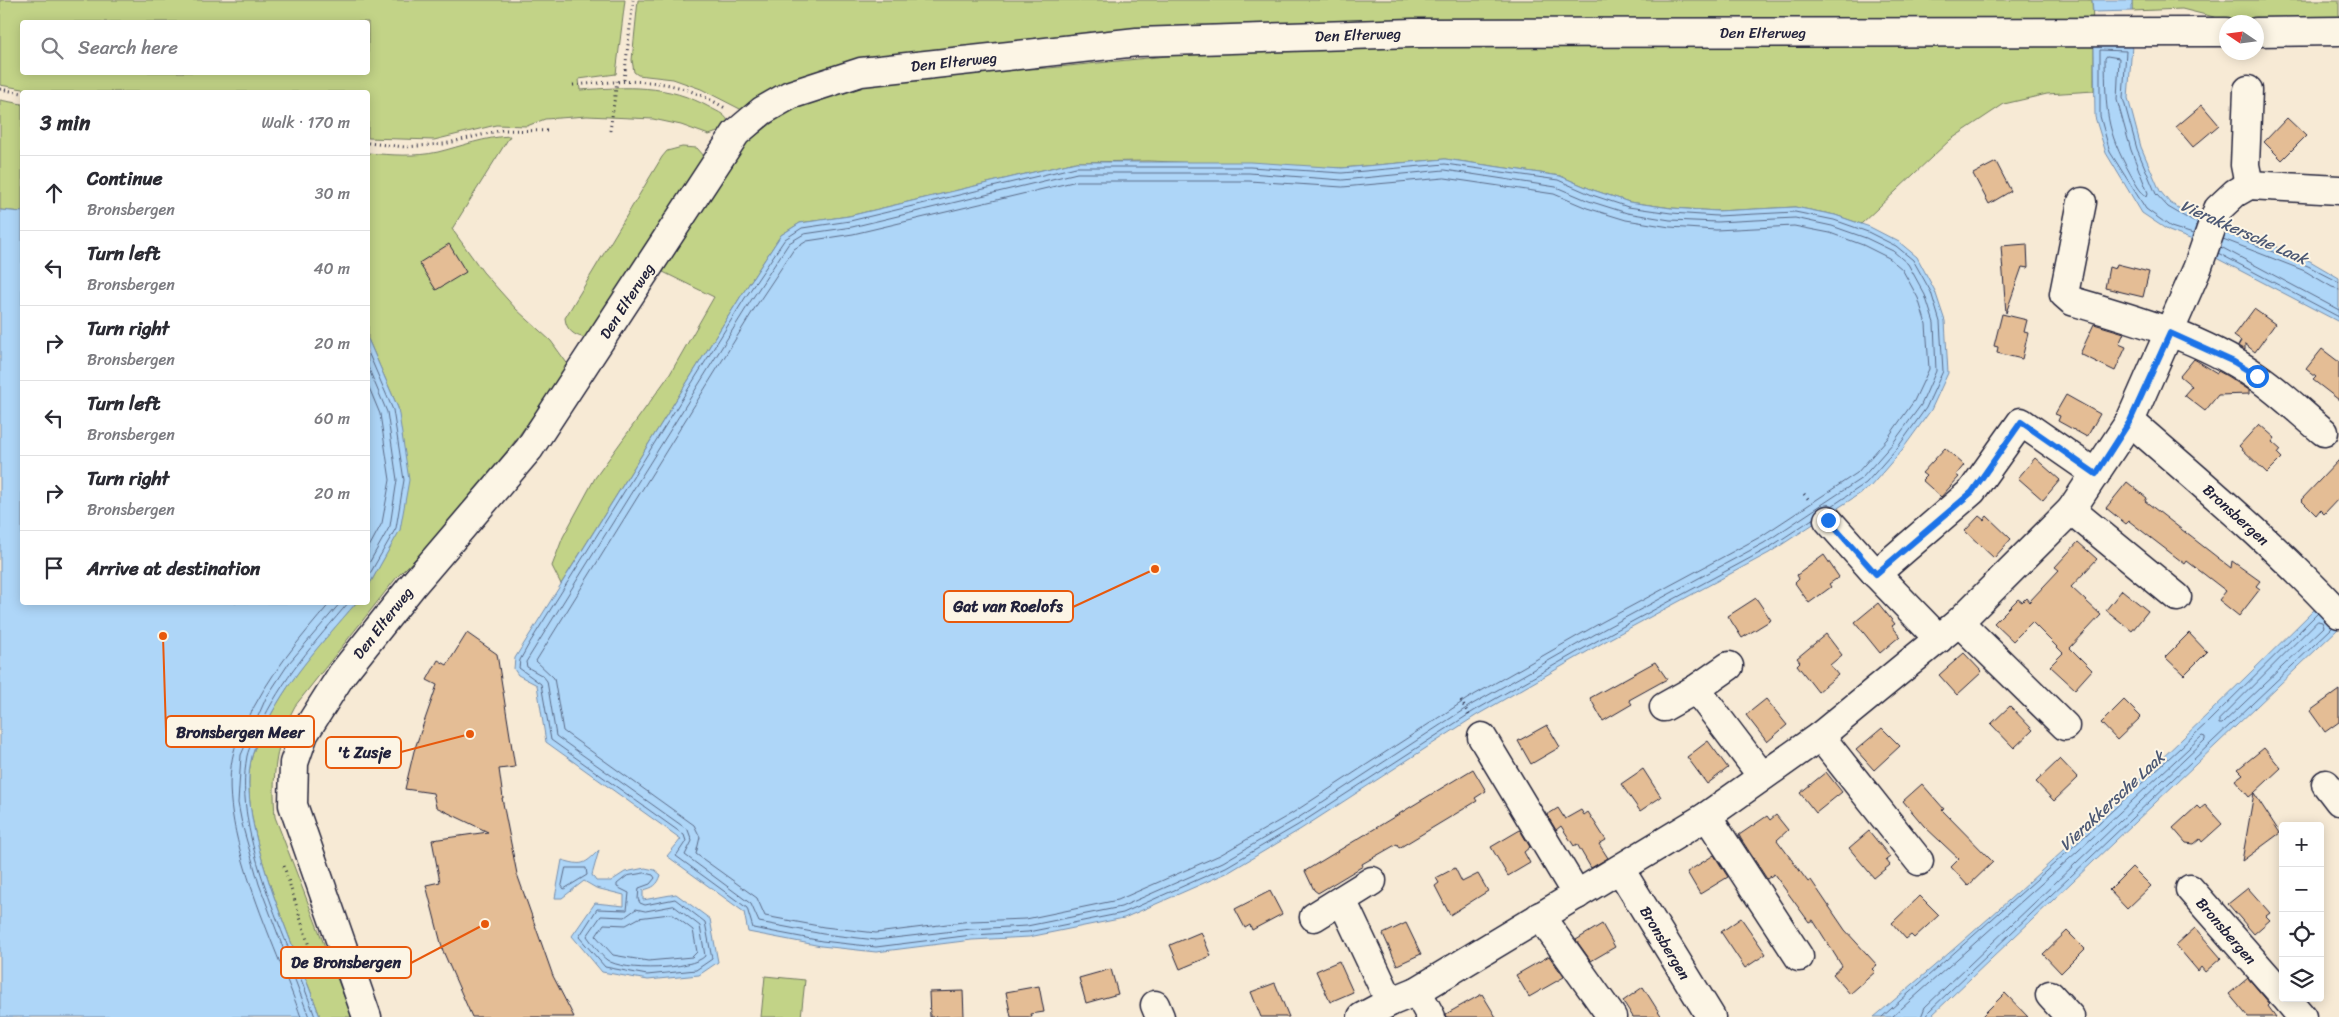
<!DOCTYPE html>
<html lang="en">
<head>
<meta charset="utf-8">
<style>
  body { margin:0; font-family:Sriracha,sans-serif; background:#f7f7f7; color:#2b2b33 }
  .controls { position:absolute; right:15px; bottom:15px; display:grid; overflow:hidden; border-radius:5px; box-shadow:0 2px 12px #0003 }
  .controls button { width:45px; height:45px; display:grid; place-items:center; padding:0; border:0; border-bottom:1px solid #e1e1e2; background:#fff; color:#2b2b33; font:25px sans-serif }
  .compass { position:absolute; left:2219px; top:15px; width:45px; height:45px; border-radius:50%; background:#fff; box-shadow:0 2px 12px #0003; rotate:283deg }
  .stop { position:absolute; width:15px; height:15px; margin:-11px; border:4px solid #1a73e8; border-radius:50%; background:#fff }
  .stop.end { background:#1a73e8; border-color:#fff; box-shadow:0 1px 5px #0008 }
  .list { margin:0; padding:0; list-style:none }
  h2 { display:flex; justify-content:space-between; align-items:center; height:65px; margin:0; padding:0 20px; font-size:21px }
  h2 small { font-size:16px; font-weight:400; color:#7c7c81 }
  .list li { display:grid; grid-template-columns:32px 1fr auto; gap:15px; align-items:center; box-sizing:border-box; height:75px; padding:0 20px; border-top:1px solid #e1e1e2 }
  .list b { display:block; font-size:19px; white-space:nowrap }
  .list p { margin:0; font-size:16px; white-space:nowrap; color:#7c7c81 }
  .list em { font-size:16px; font-style:normal; color:#7c7c81 }
  .icon { flex:none; width:28px; height:28px; fill:none; stroke:currentColor; stroke-width:2; stroke-linecap:round; stroke-linejoin:round }
  .map { position:relative; flex:none; width:2339px; height:1017px; overflow:hidden }
  .search { position:absolute; background:#fff; box-shadow:0 2px 12px #0003; left:20px; top:20px; width:350px; height:55px; display:flex; align-items:center; gap:12px; box-sizing:border-box; padding:0 18px; border-radius:5px; color:#7c7c81; font-size:19px }
  .panel { position:absolute; background:#fff; box-shadow:0 2px 12px #0003; left:20px; top:90px; width:350px; height:515px; border-radius:5px }
  .map>svg:first-child { display:block }
  .green { fill:#c2d387; stroke:#727a61; fill-rule:evenodd }
  .water { fill:#aed6f8; stroke:#768eac }
  .lines { fill:none; stroke-linecap:round; stroke-linejoin:round }
  .shore { stroke:#5a6a87; stroke-width:1 }
  .building { fill:#e4bd95; stroke:#22223b }
  .minor-casing { stroke:#22223b; stroke-width:31 }
  .path { stroke:#22223b; stroke-width:3; stroke-dasharray:1 4; stroke-linecap:butt }
  .minor { stroke:#fcf5e5; stroke-width:28 }
  .route { stroke:#1a73e8; stroke-width:6 }
  .labels { text-anchor:middle; dominant-baseline:central; stroke-width:4; stroke-linejoin:round; paint-order:stroke }
  .street-label { font-size:15px; fill:#22223b; stroke:#fcf5e5 }
  .water-label { font-size:16px; font-style:italic; fill:#4c5874; stroke:#fcf5e5 }
  .leader { fill:none; stroke:#e8590c; stroke-width:2 }
  .callout-dot { fill:#e8590c; stroke:#fcf5e5; stroke-width:2 }
  .callout { fill:#fcf5e5; stroke:#e8590c; stroke-width:2 }
  .callout-label { font-size:16px; text-anchor:middle; font-weight:bold; fill:#22223b }
</style>
</head>
<body>
<div class="map">
<svg width="2339" height="1017" viewBox="0 0 2339 1017">
  <rect width="100%" height="100%" fill="#f7ead5"/>
  <filter id="ink" filterUnits="userSpaceOnUse"><feTurbulence type="fractalNoise" baseFrequency=".02" numOctaves="2"/><feDisplacementMap in="SourceGraphic" scale="10" xChannelSelector="R" yChannelSelector="G"/><feConvolveMatrix kernelMatrix="1 2 1 2 8 2 1 2 1" color-interpolation-filters="sRGB"/></filter>
  <g filter="url(#ink)">
    <g class="green">
      <path d="M0,0H625L616,74L579,79L580,90C628,87 666,83 711,108C718,112 728,115 729,125L726,129L709,135L681,125L653,119L587,116L545,119L527,126L496,125L434,140L368,138V92H40L0,85ZM22,22H368V72H22Z"/>
      <path d="M638,0H2092L2093,25L1095,38L742,110L701,89L673,79L638,75L634,72L632,60Z"/>
      <path d="M2132,0H2339V19H2222L2182,9L2132,11Z"/>
      <path d="M1586,45L1912,47L2094,45V91L2047,94L2004,104L1950,140L1861,224L1835,215L1795,207L1717,211L1672,208L1629,202L1593,190L1560,176L1445,159L1342,168L1148,161L1076,162L849,216L800,223L781,235L741,296L561,584L552,566L563,537L595,478L670,374L714,297L657,269L738,149L780,117L830,87L900,76L1049,68L1256,47L1327,49Z"/>
      <path d="M0,100L22,104V212L0,210Z"/>
      <path d="M510,136L452,229L483,272L516,309L551,341L569,366L481,488L430,544L397,577L295,706C275,743 272,776 275,817L352,1017H320C297,950 234,824 252,756C254,747 260,739 263,731C285,682 320,644 356,603L368,602V587L400,529L398,408L368,339V153C390,155 416,157 438,152C462,146 485,137 510,136Z"/>
      <path d="M682,147L697,148L705,157L586,338C574,336 566,330 565,318L662,157L667,151Z"/>
      <path d="M765,976L805,980L801,1017H761Z"/>
    </g>
    <g class="water">
      <path d="M2092,0H2132V11L2093,12Z"/>
      <path d="M2094,45H2132L2128,98L2141,147L2160,191L2170,203L2207,224L2235,230L2310,261L2339,278V322L2218,259L2190,239L2169,231L2142,213L2106,153L2095,117Z"/>
      <path d="M1445,159L1560,176L1593,190L1629,202L1671,208L1717,211L1795,207L1835,215L1870,227L1899,242L1917,257L1935,291L1945,321L1948,373L1931,410L1902,450L1870,487L1769,553L1611,638L1477,715L1301,829L1229,872L1124,918L1029,937L972,940L876,952L821,946L748,932L744,912L667,856L681,839L546,742L537,685L518,675L514,669L515,658L741,296L781,235L800,223L849,216L1076,162H1250L1342,168Z"/>
      <path d="M0,210L22,212V602L356,603C321,644 285,682 263,731C260,739 254,747 252,756C234,824 297,950 320,1017H0Z"/>
      <path d="M368,339L398,408L409,480L400,530L368,587Z"/>
      <path d="M2321,603L2339,623V628L1930,1017H1874C2030,887 2177,746 2321,603Z"/>
      <path d="M599,850L592,875L596,881H611L625,872L645,868L655,870L661,875C658,885 653,888 643,890V900L676,894L710,919L718,962L699,975L648,980L602,972L572,936L595,903L624,906V895L596,888L584,881L562,898H555L562,860C583,866 584,865 599,850Z"/>
    </g>
    <g class="lines">
      <g class="shore">
        <path d="M2107,56L2119,58L2117,100L2131,150L2148,193L2147,196C2140,193 2135,182 2131,175C2105,129 2106,110 2105,59Z"/>
        <path d="M1445,170L1556,187L1589,201L1627,213L1670,220L1717,222L1795,218L1832,226L1866,238L1893,251L1908,264L1925,295L1934,323L1936,371L1921,405L1893,443L1862,478L1764,543L1606,628L1471,705L1295,820L1223,862L1121,907L1027,926L971,929L876,940L823,934L759,922L751,904L685,855L692,841L688,830L556,736L547,681L543,676L527,667L526,662L750,302L789,243L804,234L852,227L1077,173H1249L1342,180Z"/>
        <path d="M1445,178L1554,194L1587,208L1626,220L1670,227L1716,230L1794,226L1830,233L1863,245L1889,258L1902,269L1918,298L1926,324L1929,369L1914,401L1887,439L1857,473L1760,537L1602,622L1467,699L1291,814L1220,855L1118,900L1026,919L971,921L876,933L824,927L765,916L757,898L696,854L700,837L694,825L563,731L554,678L536,661L756,306L794,249L807,241L853,234L1077,181H1249L1342,187Z"/>
        <path d="M2226,233L2308,266L2339,282"/>
        <path d="M2193,234L2171,227L2146,209L2110,152L2100,116V50L2126,51L2123,98L2137,149L2156,194L2168,207L2197,224"/>
        <path d="M2223,239L2305,271L2332,287L2339,289"/>
        <path d="M2221,247L2339,310"/>
        <path d="M2218,253L2339,317"/>
        <path d="M368,352L393,410L404,480L396,528L368,577"/>
        <path d="M368,367L387,412L397,480L390,526L368,565"/>
        <path d="M368,385L380,414L390,480L382,523L368,549"/>
        <path d="M1814,518L1767,549L1609,634L1474,711L1298,825L1226,867L1123,913L1028,932L972,935L876,947L822,941L753,928L747,908L676,856L686,841L684,835L551,740L541,684L519,668L520,660L529,644L745,298L785,239L802,228L850,221L1076,167H1250L1342,173L1445,164L1558,180L1592,195L1628,207L1671,213L1717,216L1795,212L1834,220L1868,232L1896,246L1913,260L1931,292L1940,322L1943,371L1926,408L1898,447L1866,483L1832,506"/>
        <path d="M2318,621L2322,622L2324,627L2222,724H2219V720Z"/>
        <path d="M566,868H586L587,875L564,889L562,886Z"/>
        <path d="M645,873L653,875L655,878L650,884L639,888L638,899L640,903L645,905L675,899L705,922L712,959L696,970L647,975L605,967L579,937L597,909L627,910L629,893L617,887V884L627,876Z"/>
        <path d="M674,906L700,926L705,956C692,970 623,972 607,960C600,955 593,944 587,936L601,916L625,917L636,909L645,911Z"/>
        <path d="M672,914L693,930L697,952L692,957L648,961L613,955L596,936L604,924L626,925L639,918Z"/>
        <path d="M301,1017C276,945 214,826 234,751C236,742 242,732 246,723C267,677 298,641 331,602"/>
        <path d="M309,1017L259,884L242,824L238,803L241,755L266,698L289,663L341,602"/>
        <path d="M315,1017C289,940 232,837 247,756C249,747 255,737 259,728C281,680 315,642 349,602"/>
        <path d="M1882,1017L2073,847L2207,723L2318,613"/>
        <path d="M1892,1017L2078,851L2202,736L2205,737V740L1925,1007L1921,1017"/>
        <path d="M1927,1017L1929,1011L2333,627"/>
      </g>
    </g>
    <g class="building">
      <path d="M2202,105L2219,125L2193,147L2176,127Z"/>
      <path d="M2287,118L2306,136L2282,160L2264,142Z"/>
      <path d="M1996,162L2011,191L1989,204L1973,174Z"/>
      <path d="M449,244L466,272L436,290L419,263Z"/>
      <path d="M2027,244L2028,268L2022,267L2006,313L2001,246Z"/>
      <path d="M2117,264L2149,272L2143,297L2105,288L2109,267L2115,269Z"/>
      <path d="M2254,309L2275,324L2255,352L2245,344V350L2238,346L2241,341L2234,336Z"/>
      <path d="M2002,314L2027,320L2024,332L2028,333L2022,359L1997,353L1998,347L1994,346Z"/>
      <path d="M2094,324L2124,333L2119,344L2126,347L2115,371L2080,354Z"/>
      <path d="M2322,349L2339,362V400L2313,380L2316,377L2306,369Z"/>
      <path d="M2194,359L2217,373L2218,371L2227,376L2249,390V394L2218,395L2205,411L2184,395L2192,386L2180,376Z"/>
      <path d="M2066,395L2100,414L2087,437L2058,421L2060,416L2055,414Z"/>
      <path d="M2259,424L2275,438L2272,442L2281,450L2278,454L2282,458L2267,473L2239,446Z"/>
      <path d="M1945,448L1964,465L1956,475L1959,477L1941,497L1922,480L1926,476L1922,473Z"/>
      <path d="M2035,458L2060,480L2043,500L2018,478Z"/>
      <path d="M2339,460V498L2324,514L2320,510L2316,515L2301,500Z"/>
      <path d="M2127,482L2147,498L2145,501L2231,568L2232,561L2260,581L2256,586L2260,589L2239,616L2219,600L2226,591L2187,561L2185,564L2129,521L2126,524L2106,508Z"/>
      <path d="M1979,516L1984,520L1987,516L2011,539L1994,558L1965,531Z"/>
      <path d="M2078,542L2097,559L2071,587L2101,615L2070,648L2092,670L2075,689L2050,666L2063,653L2032,622L2013,641L1994,623L2018,599L2022,602L2026,598L2029,602L2059,570L2055,567Z"/>
      <path d="M1824,555L1839,577L1829,584L1831,587L1809,603L1795,583L1799,579L1797,575Z"/>
      <path d="M2122,590L2148,611L2132,631L2106,610Z"/>
      <path d="M1756,598L1771,620L1742,638L1728,616Z"/>
      <path d="M1878,603L1895,624L1892,626L1900,636L1880,653L1855,622Z"/>
      <path d="M467,633L497,654L515,767L499,769L503,798H502L517,874L553,976L574,1017H472L443,951L426,885L440,882L432,840L488,832L436,807L433,793L405,789L414,751L437,685L427,680L438,660L447,665Z"/>
      <path d="M2189,633L2207,652L2184,675L2165,657Z"/>
      <path d="M1826,634L1842,655L1830,665L1838,675L1818,692L1797,665L1800,662L1797,658Z"/>
      <path d="M1964,653L1982,672L1957,695L1939,675Z"/>
      <path d="M1655,662L1667,679L1629,700L1632,704L1603,721L1590,698Z"/>
      <path d="M2339,690V722L2325,732L2310,711Z"/>
      <path d="M1766,699L1787,725L1767,742L1746,715Z"/>
      <path d="M2124,700L2141,717L2117,740L2101,723Z"/>
      <path d="M2010,706L2033,730L2014,748L1991,724Z"/>
      <path d="M1547,725L1560,747L1531,764L1518,741Z"/>
      <path d="M1882,728L1900,746L1874,770L1856,750Z"/>
      <path d="M1708,741L1728,768L1707,784L1687,757Z"/>
      <path d="M2264,748L2281,768L2254,793L2280,833L2242,861L2254,793L2249,797L2235,780L2243,774L2238,769Z"/>
      <path d="M2060,759L2078,778L2054,801L2036,782Z"/>
      <path d="M1473,769L1486,791L1475,798L1477,801L1399,848L1397,844L1362,864L1363,866L1318,893L1314,890L1305,871Z"/>
      <path d="M1643,769L1661,797L1640,811L1621,784Z"/>
      <path d="M1826,772L1842,792L1816,813L1800,793Z"/>
      <path d="M1922,784L1944,809L1942,810L1993,862L1968,886L1951,867L1959,859L1924,826L1903,801Z"/>
      <path d="M2205,805L2222,824L2202,842L2200,839L2194,844L2186,843L2173,828L2197,806L2200,809Z"/>
      <path d="M1558,808L1565,819L1581,810L1584,815L1588,812L1606,840L1599,844L1608,858L1591,868L1577,844L1574,846L1561,826L1556,830L1547,815Z"/>
      <path d="M1776,815L1788,830L1777,840L1808,882L1811,880L1845,930L1877,965L1872,969L1875,972L1850,994L1833,974L1842,966L1813,920L1809,922L1774,874L1767,879L1741,839L1739,835L1767,816L1770,820Z"/>
      <path d="M1520,830L1530,847L1524,852L1530,863L1508,876L1491,847Z"/>
      <path d="M1869,831L1890,857L1886,860L1890,865L1874,878L1849,848Z"/>
      <path d="M1714,855L1728,877L1700,894L1687,872Z"/>
      <path d="M2132,867L2151,886L2127,909L2109,890Z"/>
      <path d="M1455,868L1462,882L1478,874L1488,891L1450,915L1435,886L1439,883L1436,878Z"/>
      <path d="M2248,888L2270,913L2266,916L2270,920L2254,934L2228,904Z"/>
      <path d="M1270,891L1282,914L1252,930L1250,925L1245,928L1235,909Z"/>
      <path d="M1920,896L1939,915L1914,938L1911,935L1906,939L1892,923Z"/>
      <path d="M1741,918L1766,954L1745,968L1721,932Z"/>
      <path d="M1406,923L1421,954L1397,965L1383,934Z"/>
      <path d="M1602,924L1615,947L1591,961L1576,940Z"/>
      <path d="M2195,928L2221,958L2205,972L2201,967L2198,971L2176,945Z"/>
      <path d="M2067,931L2085,949L2061,973L2043,954Z"/>
      <path d="M1201,932L1211,956L1180,969L1170,945Z"/>
      <path d="M1549,956L1564,977L1529,997L1516,975Z"/>
      <path d="M1339,961L1353,992L1330,1002L1316,971Z"/>
      <path d="M1111,969L1118,994L1086,1003L1079,978Z"/>
      <path d="M2248,978L2270,1004L2268,1006L2276,1017H2248L2229,994Z"/>
      <path d="M1275,983L1289,1017H1261L1251,992Z"/>
      <path d="M1039,986L1044,1012L1031,1014L1032,1017H1011L1006,992Z"/>
      <path d="M1643,987L1662,1017H1633L1623,1001Z"/>
      <path d="M963,991L964,1016L930,1017L929,992Z"/>
      <path d="M2005,993L2028,1017H1981Z"/>
      <path d="M1482,994L1496,1017H1447L1446,1014Z"/>
    </g>
    <g class="lines">
      <g class="minor-casing">
        <g id="minor">
          <path d="M2256,32L2339,31"/>
          <path d="M2248,90L2245,165L2249,185"/>
          <path d="M2082,202L2064,294L2072,301C2134,319 2202,338 2256,376C2280,392 2302,414 2324,432"/>
          <path d="M2130,421L2197,269L2218,209L2235,193L2249,185L2339,190"/>
          <path d="M2071,510L2177,597"/>
          <path d="M1828,520L1876,574L1939,639"/>
          <path d="M1876,574L1972,491L2021,422L2096,474"/>
          <path d="M1959,622L2065,726"/>
          <path d="M1696,689L1762,776"/>
          <path d="M1664,707L1696,689L1729,666"/>
          <path d="M1820,736L1919,861"/>
          <path d="M1482,737L1577,895"/>
          <path d="M2326,784L2339,801"/>
          <path d="M1707,816L1799,957"/>
          <path d="M1620,869L1711,1017"/>
          <path d="M2190,889L2283,995"/>
          <path d="M1342,900L1390,1002"/>
          <path d="M1540,916L1612,1017"/>
          <path d="M1314,917L1372,881"/>
          <path d="M1417,991L1431,1017"/>
          <path d="M2050,995L2070,1017"/>
          <path d="M2286,998L2302,1017"/>
          <path d="M1155,1005L1160,1017"/>
          <path d="M367,1017L293,805L294,763L304,734L342,674L412,586L529,449L736,133L762,111L790,95L861,72L1137,42L1413,33L2226,32"/>
          <path d="M1362,1017L1390,1002L1417,991L1707,816L1820,736L1959,622L2071,510L2130,421C2201,483 2274,544 2339,614"/>
        </g>
      </g>
      <g class="path">
        <path d="M624,80L633,0"/>
        <path d="M573,85C634,80 671,75 725,108"/>
        <path d="M0,89L22,93"/>
        <path d="M610,131L617,81"/>
        <path d="M368,143L405,147L444,144L502,130L549,131"/>
        <path d="M1804,494L1810,501"/>
        <path d="M1461,701L1469,715"/>
        <path d="M284,866L309,946L315,954"/>
      </g>
      <use href="#minor" class="minor"/>
    </g>
  </g>
  <g class="lines" filter="url(#ink)">
    <path class="route" d="M1828,520L1876,574L1972,492L2021,422L2096,474L2130,421L2170,333L2234,362L2257,376"/>
  </g>
  <g class="labels">
    <g class="street-label">
      <text x="1763" y="33">Den Elterweg</text>
      <text transform="translate(1358 35) rotate(-2)">Den Elterweg</text>
      <text transform="translate(954 62) rotate(-6)">Den Elterweg</text>
      <text transform="translate(627 301) rotate(-57)">Den Elterweg</text>
      <text transform="translate(2236 515) rotate(42)">Bronsbergen</text>
      <text transform="translate(383 623) rotate(-52)">Den Elterweg</text>
      <text transform="translate(2226 931) rotate(49)">Bronsbergen</text>
      <text transform="translate(1665 943) rotate(59)">Bronsbergen</text>
    </g>
    <g class="water-label">
      <text transform="translate(2244 232) rotate(24)">Vierakkersche Laak</text>
      <text transform="translate(2112 801) rotate(-43)">Vierakkersche Laak</text>
    </g>
  </g>
  <path class="leader" d="M1155 569L1073 607M163 636L166 732M470 734L401 752M485 924L411 963"/>
  <g class="callout-dot">
    <circle cx="1155" cy="569" r="5"/>
    <circle cx="163" cy="636" r="5"/>
    <circle cx="470" cy="734" r="5"/>
    <circle cx="485" cy="924" r="5"/>
  </g>
  <g class="callout">
    <rect x="944" y="591" width="129" height="31" rx="5"/>
    <rect x="166" y="716" width="148" height="31" rx="5"/>
    <rect x="326" y="737" width="75" height="31" rx="5"/>
    <rect x="281" y="947" width="130" height="31" rx="5"/>
  </g>
  <g class="callout-label">
    <text x="1008" y="612">Gat van Roelofs</text>
    <text x="240" y="738">Bronsbergen Meer</text>
    <text x="364" y="758">'t Zusje</text>
    <text x="346" y="968">De Bronsbergen</text>
  </g>
</svg>
<div class="controls">
<button>+</button>
<button>−</button>
<button><svg class="icon" aria-label="locate" viewBox="0 0 24 24"><circle cx="12" cy="12" r="6"/><path d="M12 2v4M12 18v4M2 12h4M18 12h4"/></svg></button>
<button><svg class="icon" aria-label="layers" viewBox="0 0 24 24"><path d="M12 4l9 5-9 5-9-5zM3 14l9 5 9-5"/></svg></button>
</div>
<svg class="compass" viewBox="-18 -18 36 36"><path d="M0-13l5 13h-10z" fill="#e53935"/><path d="M0 13l5-13h-10z" fill="#7c7c81"/></svg>
<div class="stop" style="left:2257px;top:376px"></div>
<div class="stop end" style="left:1828px;top:520px"></div>
<div class="search"><svg class="icon" aria-label="search" viewBox="0 0 24 24"><circle cx="10" cy="10" r="6"/><path d="M15 15l6 6"/></svg>Search here</div>
<section class="panel">
<h2>3 min<small>Walk · 170 m</small></h2>
<ul class="list">
<li><svg class="icon" aria-label="ahead" viewBox="0 0 24 24"><path d="M12 20V5M6 11l6-6 6 6"/></svg><div><b>Continue</b><p>Bronsbergen</p></div><em>30 m</em></li>
<li><svg class="icon" aria-label="left" viewBox="0 0 24 24"><path d="M17 20v-9H6M10 6l-5 5 5 5"/></svg><div><b>Turn left</b><p>Bronsbergen</p></div><em>40 m</em></li>
<li><svg class="icon" aria-label="right" viewBox="0 0 24 24"><path d="M7 20v-9h11M14 6l5 5-5 5"/></svg><div><b>Turn right</b><p>Bronsbergen</p></div><em>20 m</em></li>
<li><svg class="icon" aria-label="left" viewBox="0 0 24 24"><path d="M17 20v-9H6M10 6l-5 5 5 5"/></svg><div><b>Turn left</b><p>Bronsbergen</p></div><em>60 m</em></li>
<li><svg class="icon" aria-label="right" viewBox="0 0 24 24"><path d="M7 20v-9h11M14 6l5 5-5 5"/></svg><div><b>Turn right</b><p>Bronsbergen</p></div><em>20 m</em></li>
<li><svg class="icon" aria-label="arrive" viewBox="0 0 24 24"><path d="M6 21V4h12l-3 4 3 4H6"/></svg><div><b>Arrive at destination</b></div></li>
</ul>
</section>
</div>
</body>
</html>
